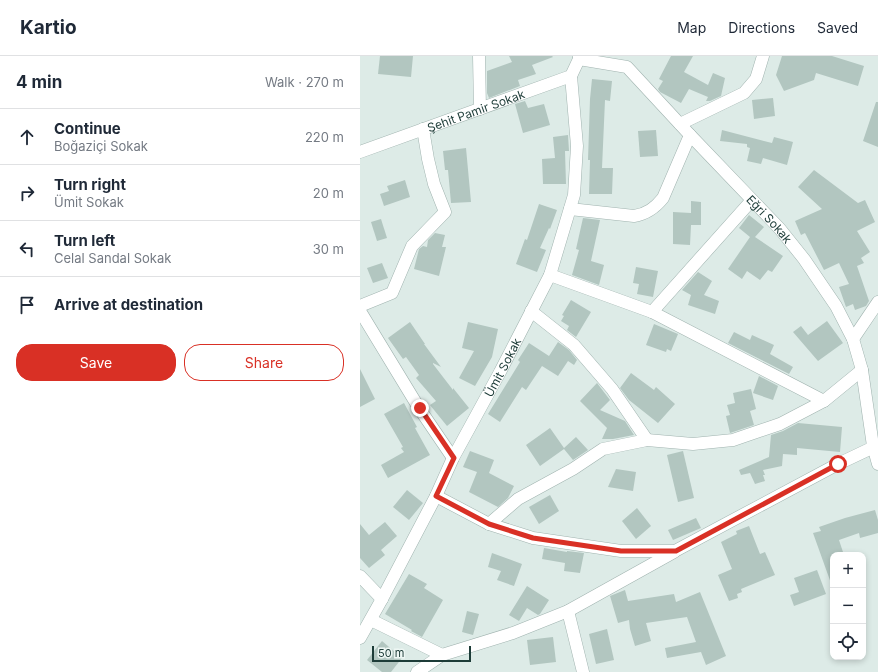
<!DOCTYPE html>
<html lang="en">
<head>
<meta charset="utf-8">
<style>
  body { margin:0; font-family:Inter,sans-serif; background:#f2f2f3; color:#1f2937 }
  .controls { position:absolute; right:12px; bottom:12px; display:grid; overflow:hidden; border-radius:8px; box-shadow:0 2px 6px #0003 }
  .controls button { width:36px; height:36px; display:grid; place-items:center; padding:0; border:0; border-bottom:1px solid #e0e1e3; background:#fff; color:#1f2937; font:20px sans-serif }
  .scale { position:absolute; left:12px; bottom:10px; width:99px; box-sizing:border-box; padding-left:4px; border:2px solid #1d3c38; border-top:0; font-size:11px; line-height:14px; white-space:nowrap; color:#1d3c38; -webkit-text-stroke:3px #eef7f4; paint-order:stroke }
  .stop { position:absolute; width:12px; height:12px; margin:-9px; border:3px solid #d93025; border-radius:50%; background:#fff }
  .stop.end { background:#d93025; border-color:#fff; box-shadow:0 1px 4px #0008 }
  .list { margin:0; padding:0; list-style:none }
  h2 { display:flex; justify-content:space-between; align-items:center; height:52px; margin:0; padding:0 16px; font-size:17px }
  h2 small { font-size:13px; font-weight:400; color:#747a83 }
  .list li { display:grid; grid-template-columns:26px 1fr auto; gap:12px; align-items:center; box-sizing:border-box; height:56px; padding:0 16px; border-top:1px solid #e0e1e3 }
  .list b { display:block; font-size:15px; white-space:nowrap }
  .list p { margin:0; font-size:13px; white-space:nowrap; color:#747a83 }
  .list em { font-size:13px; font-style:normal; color:#747a83 }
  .actions { display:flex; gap:8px; padding:12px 16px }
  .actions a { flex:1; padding:9px 0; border:1px solid #d93025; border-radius:16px; text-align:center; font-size:14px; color:#d93025 }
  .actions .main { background:#d93025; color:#fff }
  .icon { flex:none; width:22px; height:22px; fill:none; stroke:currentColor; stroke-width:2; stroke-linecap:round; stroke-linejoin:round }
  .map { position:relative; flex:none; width:518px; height:616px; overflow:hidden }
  header { display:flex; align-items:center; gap:24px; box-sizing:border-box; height:56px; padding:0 20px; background:#fff; border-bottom:1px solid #e0e1e3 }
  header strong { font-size:19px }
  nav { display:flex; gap:22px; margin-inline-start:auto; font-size:14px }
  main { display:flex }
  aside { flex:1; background:#fff }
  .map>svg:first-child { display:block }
  .building { fill:#b2c6c0 }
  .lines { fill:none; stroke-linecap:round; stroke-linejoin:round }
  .minor-casing { stroke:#a0b3af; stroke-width:13 }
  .minor { stroke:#fff; stroke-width:12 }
  .route { stroke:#d93025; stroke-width:5 }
  .labels { text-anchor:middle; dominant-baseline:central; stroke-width:3.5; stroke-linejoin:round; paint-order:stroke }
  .street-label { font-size:12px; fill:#1d3c38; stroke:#eef7f4 }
</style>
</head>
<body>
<header>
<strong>Kartio</strong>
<nav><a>Map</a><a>Directions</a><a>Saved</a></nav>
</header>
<main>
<aside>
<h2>4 min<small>Walk · 270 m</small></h2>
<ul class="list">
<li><svg class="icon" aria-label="ahead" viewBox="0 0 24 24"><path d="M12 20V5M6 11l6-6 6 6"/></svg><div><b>Continue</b><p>Boğaziçi Sokak</p></div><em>220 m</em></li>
<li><svg class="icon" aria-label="right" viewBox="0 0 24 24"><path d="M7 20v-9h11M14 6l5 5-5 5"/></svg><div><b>Turn right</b><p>Ümit Sokak</p></div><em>20 m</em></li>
<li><svg class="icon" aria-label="left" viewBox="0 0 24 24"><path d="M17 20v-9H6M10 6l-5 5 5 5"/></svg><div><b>Turn left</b><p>Celal Sandal Sokak</p></div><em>30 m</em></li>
<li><svg class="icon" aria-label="arrive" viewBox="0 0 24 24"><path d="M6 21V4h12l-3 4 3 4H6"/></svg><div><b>Arrive at destination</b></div></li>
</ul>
<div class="actions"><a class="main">Save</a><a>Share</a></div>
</aside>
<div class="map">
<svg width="518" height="616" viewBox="0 0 518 616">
  <rect width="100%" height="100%" fill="#ddebe7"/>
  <g class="building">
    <path d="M20,0H53L51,21L18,18Z"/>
    <path d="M149,0H192L193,1L172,9L176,18L158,24L160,30L129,42L127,37V15L152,6Z"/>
    <path d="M311,0H333L324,16L348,29L353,17L365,22L361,40L350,45H346L348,41L329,33L321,47L300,36L298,33L303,25L299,23Z"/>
    <path d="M422,0H472L504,10L498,30L456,17L454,24L424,35L416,19Z"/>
    <path d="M232,23L252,25L250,45L245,44L242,112H253L252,138H229L230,104H228L230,43Z"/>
    <path d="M413,42L415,60L394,63L392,44Z"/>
    <path d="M165,45L168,52L184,48L190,69L163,77L155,48Z"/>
    <path d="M516,46H518V91L503,85Z"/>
    <path d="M296,74L298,100L280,101L278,75Z"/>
    <path d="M362,74L412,87L414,81L433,86L427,109L403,102L401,108L387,105L390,92L387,91V88L360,85Z"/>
    <path d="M208,79L209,95H205L206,128H183L182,103L195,102L193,81Z"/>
    <path d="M106,92L111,146L91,147L88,114H85L83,95Z"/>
    <path d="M454,114L498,147L505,144L515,166L497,175L510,196L501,202L504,207L497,210L509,245L506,250L495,254L493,248L486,251L479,231L489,228L479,207L464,214L445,177L441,179L435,165L462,153L438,131Z"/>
    <path d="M45,124L50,141L24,150L20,138L29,135L27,130Z"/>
    <path d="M331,145L341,146V169H331L330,189L313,188V156L331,157Z"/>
    <path d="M179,148L197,154L190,173L189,172L180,192L186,194L177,216L156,208L165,183L167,184Z"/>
    <path d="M389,159L404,171L395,181L423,200L412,216L408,214L400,224L387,215L382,223L368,213L390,181L379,172Z"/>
    <path d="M223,162L240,164L231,205L244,209L239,229L212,219L219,194L216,193Z"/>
    <path d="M21,163L27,182L17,185L11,166Z"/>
    <path d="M75,177L85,179L82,191H86L79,220L54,213L59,193L63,190L67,191L68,184Z"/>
    <path d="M22,207L28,222L13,227L7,212Z"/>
    <path d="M276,211L298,215L293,241L277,238L279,228L273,227Z"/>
    <path d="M338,216L352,225L344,239L359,245L355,258L328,249L331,239L322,234Z"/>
    <path d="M211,244L231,256L216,281L207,274L209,270L201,265L204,260L202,259Z"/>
    <path d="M467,265L483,287L458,305L433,276L441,270L448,279Z"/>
    <path d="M50,266L65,288H64L81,311L73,307V308L93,334V332L109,352L87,370L70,349L76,345L56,322L59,319L46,301L43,303L28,282Z"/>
    <path d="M108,266L138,273L132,301L115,330L99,322L114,295L102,292Z"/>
    <path d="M294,268L318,278L311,295L307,293L306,296L286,289Z"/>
    <path d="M374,276L390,284L392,279L414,289L410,298L433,311L429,318L368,287Z"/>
    <path d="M198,286L209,294L217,304L214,309L208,305L198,320L182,310L166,334L162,331L140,366L128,358L160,306L158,304L169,287L189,300Z"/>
    <path d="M0,313L15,343L0,351Z"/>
    <path d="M271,317L294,334L296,331L315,348L298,367L269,344L260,332Z"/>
    <path d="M399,320L418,330L413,344L393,337Z"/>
    <path d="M237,327L250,344L240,354L265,365L274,379L253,383H242L247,372L220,345Z"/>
    <path d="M391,333L396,353L390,355L394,369L370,377L366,360L370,359L367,349L375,347L373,337Z"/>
    <path d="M44,347L57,371L55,372L70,399L28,422L21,409L44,396L41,392L43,391L24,358Z"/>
    <path d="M438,367L482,371L480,396L437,392V399L423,398L422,410L403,414L405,419H403L405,425L395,428L390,417L381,419L379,414L409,401L411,379L423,375Z"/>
    <path d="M190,372L204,392L216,381L228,394L213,404L204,393L180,410L166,389Z"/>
    <path d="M110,395L134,404L129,417L154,430L148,442L138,451L109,436L117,416L103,411Z"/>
    <path d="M323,395L334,442L318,446L307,399Z"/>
    <path d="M256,413L276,416L273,435L248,431Z"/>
    <path d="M47,434L63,447L49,464L33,451Z"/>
    <path d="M190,439L199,455L179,468L169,451Z"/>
    <path d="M277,452L291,470L276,483L262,465Z"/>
    <path d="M515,454L518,464V477L500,482L499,477L479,484L484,499H473V530H472L453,477L461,475L459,471L485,462Z"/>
    <path d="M336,462L341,472L313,484L308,474Z"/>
    <path d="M25,466L37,480L21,494L25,499L9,512L0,502V468L9,479Z"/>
    <path d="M389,470L400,498L405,496L415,519L381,533L382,536L377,538L378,542L369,545L358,519L372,513L361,486L377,478L376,475Z"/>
    <path d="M184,492L207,496V495L224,497L220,517L204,515L205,507L182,503Z"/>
    <path d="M132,497L162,508L154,530L137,524L141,515L128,511Z"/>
    <path d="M457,514L466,538L434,550L430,539L439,536L434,522Z"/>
    <path d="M49,518L67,528L64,532L83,544L62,581L51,575L52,574L25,558Z"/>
    <path d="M167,530L189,544L180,558L178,559L167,552L159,565L149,559Z"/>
    <path d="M265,534L268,545L314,538L316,546L340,536L366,600L346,609L341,596L307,602L305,592L336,586L327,561L286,567L291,585L275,590L270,573L269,564L258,567L250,540Z"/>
    <path d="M107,555L119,558L113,579L102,576Z"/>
    <path d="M247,573L254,604L236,608L229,578Z"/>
    <path d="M193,581L196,606L170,609L167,584Z"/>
    <path d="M22,585L42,602L31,616H22L7,604Z"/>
  </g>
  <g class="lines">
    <g class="minor-casing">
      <g id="minor">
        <path d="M119,0L120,53"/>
        <path id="s1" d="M219,3L267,11L330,79L420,173L444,203L476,250L493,283L502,314L513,390L518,408"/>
        <path d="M320,68L384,37L396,23L403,0"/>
        <path id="s2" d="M0,96L211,20L219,3V0"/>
        <path d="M210,153L274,160C287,158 295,152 303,142L330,79"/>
        <path d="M190,219L292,256L464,345"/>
        <path d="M0,250L32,237L52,190L85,156L74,128L68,103L63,73"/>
        <path d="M0,255L59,352L93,402"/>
        <path d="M171,255L214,289L252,333L287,384"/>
        <path d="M292,256L392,144"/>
        <path d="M493,283L518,246"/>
        <path d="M76,440L129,468L173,482L261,495H315L478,408L518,389"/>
        <path d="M129,468L158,443L213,413L243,393L287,384L333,388L373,384L420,368L464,345L502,314"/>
        <path d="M0,520L22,543"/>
        <path d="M208,555L223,616"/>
        <path d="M11,564L82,599"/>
        <path id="s3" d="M0,582L22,543L76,440L93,402L140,316L190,219L214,139L217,90L211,20"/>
        <path d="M57,616L82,599L153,577L208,555L314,496"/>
      </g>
    </g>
    <use href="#minor" class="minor"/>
  </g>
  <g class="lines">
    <path class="route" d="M60,352L94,402L76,440L129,468L173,482L261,495H316L478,408"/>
  </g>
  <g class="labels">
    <g class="street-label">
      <text stroke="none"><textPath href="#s2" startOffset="123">Şehit Pamir Sokak</textPath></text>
      <text stroke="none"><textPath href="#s1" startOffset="257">Eğri Sokak</textPath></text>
      <text stroke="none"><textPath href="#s3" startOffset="306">Ümit Sokak</textPath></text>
    </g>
  </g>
</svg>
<div class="controls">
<button>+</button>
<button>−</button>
<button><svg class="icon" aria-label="locate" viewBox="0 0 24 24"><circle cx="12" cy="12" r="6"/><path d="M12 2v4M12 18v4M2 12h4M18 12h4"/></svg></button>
</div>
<div class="scale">50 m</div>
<div class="stop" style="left:478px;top:408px"></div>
<div class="stop end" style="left:60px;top:352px"></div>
</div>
</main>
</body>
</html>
